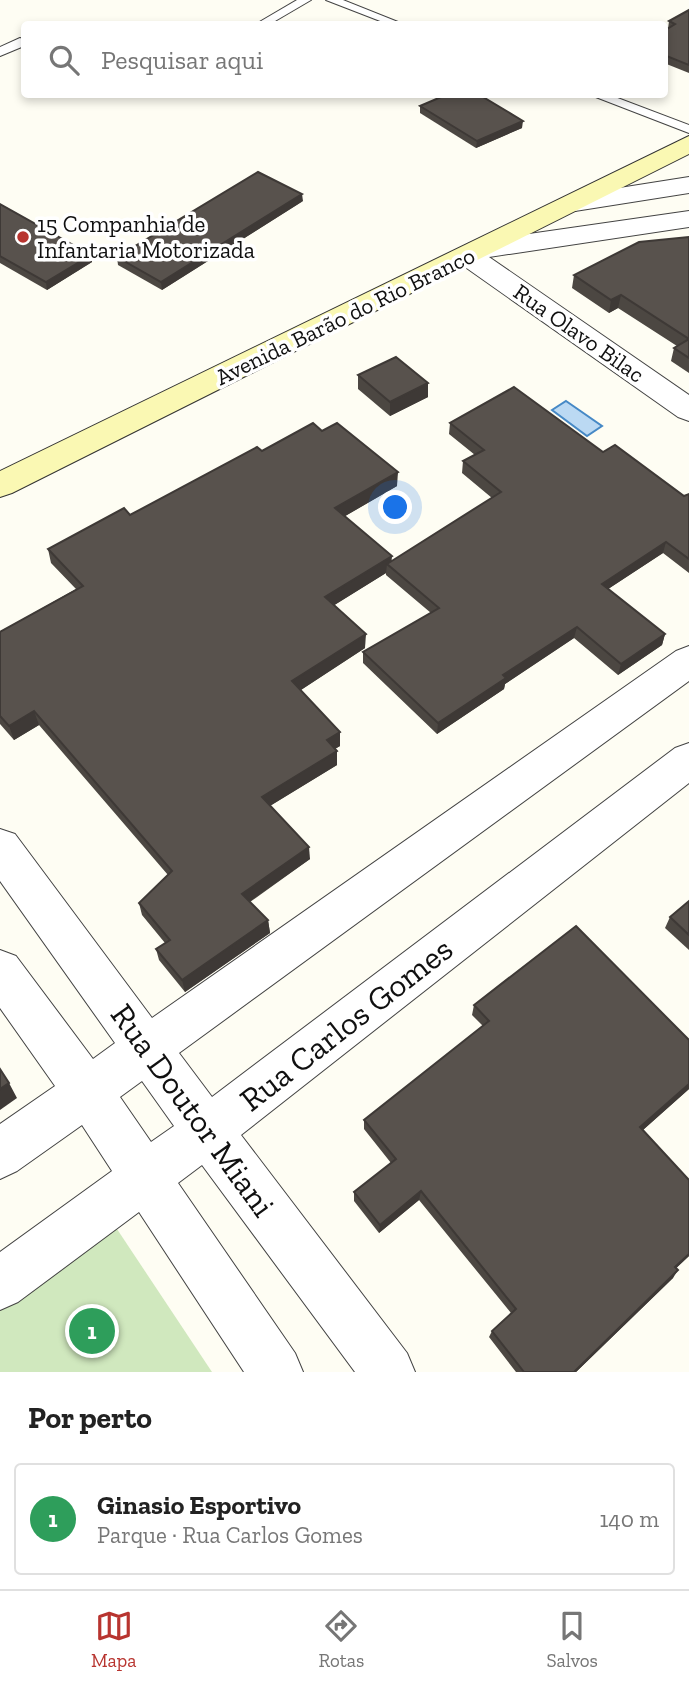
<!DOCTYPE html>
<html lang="pt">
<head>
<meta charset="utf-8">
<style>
  body { margin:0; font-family:"Zilla Slab",serif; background:#f2f2f2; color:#222 }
  .you { position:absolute; left:396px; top:508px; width:24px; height:24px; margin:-18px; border:5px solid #fff; border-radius:50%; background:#1a73e8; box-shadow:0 0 0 10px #1a73e833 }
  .badge { display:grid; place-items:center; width:46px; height:46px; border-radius:50%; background:#b8342f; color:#fff; font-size:23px; font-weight:700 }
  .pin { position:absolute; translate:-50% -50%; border:4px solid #fff; box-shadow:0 2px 7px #0006 }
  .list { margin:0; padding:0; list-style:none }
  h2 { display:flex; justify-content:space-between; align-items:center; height:91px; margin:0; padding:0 28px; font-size:30px }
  h2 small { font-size:23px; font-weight:400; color:#767676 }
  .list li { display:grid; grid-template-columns:46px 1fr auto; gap:21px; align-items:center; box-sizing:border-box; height:112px; margin:0 14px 14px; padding:0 14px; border:2px solid #e0e0e0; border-radius:7px }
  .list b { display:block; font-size:26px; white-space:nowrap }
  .list p { margin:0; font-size:23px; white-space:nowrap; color:#767676 }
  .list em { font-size:23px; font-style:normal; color:#767676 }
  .icon { flex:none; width:38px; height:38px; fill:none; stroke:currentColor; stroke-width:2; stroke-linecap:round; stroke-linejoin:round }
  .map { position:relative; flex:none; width:689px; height:1372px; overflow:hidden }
  .search { position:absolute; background:#fff; box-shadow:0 4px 10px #0003; left:21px; right:21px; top:21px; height:77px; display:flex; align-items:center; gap:18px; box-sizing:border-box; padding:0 24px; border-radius:7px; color:#767676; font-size:26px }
  .sheet { height:217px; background:#fff }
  nav { display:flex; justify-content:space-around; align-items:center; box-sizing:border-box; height:98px; border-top:2px solid #e0e0e0; background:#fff; font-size:19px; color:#767676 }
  nav a { display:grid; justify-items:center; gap:4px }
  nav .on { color:#b8342f }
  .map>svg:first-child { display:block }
  .green { fill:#d0e8be }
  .water { fill:#bbd9f3; stroke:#4689c6; stroke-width:2 }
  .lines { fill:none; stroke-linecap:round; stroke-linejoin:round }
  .lane-casing { stroke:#434343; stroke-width:2 }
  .street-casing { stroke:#434343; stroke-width:2 }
  .secondary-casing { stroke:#323232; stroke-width:2 }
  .lane { fill:#fff; fill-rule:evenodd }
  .street { fill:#fff; fill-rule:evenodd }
  .secondary { fill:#faf8b3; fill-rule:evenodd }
  .wall { fill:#4c4742 }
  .shaded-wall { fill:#3e3936 }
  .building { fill:#58524d; stroke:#3e3936; stroke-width:2 }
  .poi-dot { fill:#b8342f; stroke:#fff; stroke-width:2.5 }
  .labels { text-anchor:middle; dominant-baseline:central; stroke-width:7; stroke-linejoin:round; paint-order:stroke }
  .far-poi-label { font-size:23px; fill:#101010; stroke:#fff; text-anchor:start }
  .far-street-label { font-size:23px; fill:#101010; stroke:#fff }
  .near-street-label { font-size:33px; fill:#101010; stroke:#fff }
</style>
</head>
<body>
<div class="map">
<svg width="689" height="1372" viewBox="0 0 689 1372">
  <rect width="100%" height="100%" fill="#fefdf3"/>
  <path class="green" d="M103,1208L212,1372H0V1290Z"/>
  <path class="water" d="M566,401L602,426L587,436L552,410Z"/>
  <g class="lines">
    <g class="lane-casing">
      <g id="lane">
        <path d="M297,0H311L270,24H256Z"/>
        <path d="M326,0H343L403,24H388Z"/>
        <path d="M20,38L24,40V46L0,56V47Z"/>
        <path d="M588,94H607L689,125V133Z"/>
      </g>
    </g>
    <g class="street-casing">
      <g id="street">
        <path d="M689,177V193L575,211L565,209L561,203L565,197L575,195Z"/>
        <path d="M689,211V227L489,257L689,395V421L678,417L458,262L454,256L458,250L480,241Z"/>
        <path d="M689,646V681L179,1053L212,1097L675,748L689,743V783L241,1135L407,1353L415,1372H355L202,1165L178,1183L295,1353L303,1372H244L139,1212L18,1302L0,1310V1252L112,1171L82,1125L17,1171L0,1179V1124L55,1086L0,1008V950L16,956L93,1059L115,1043L0,881V829L15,834L152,1018L676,651ZM142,1081L174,1126L151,1142L120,1097Z"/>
      </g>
    </g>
    <g class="secondary-casing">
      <path id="secondary" d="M689,136V154L12,493L0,497V471Z"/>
    </g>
    <use href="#lane" class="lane"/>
    <use href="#street" class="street"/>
    <use href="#secondary" class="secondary"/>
  </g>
  <g class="wall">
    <path d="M689,10V73L664,63V31L668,29L669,21Z"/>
    <path d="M420,106L522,128L476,148L420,113Z"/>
    <path d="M303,201L162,290L118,265L117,257Z"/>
    <path d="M0,204L91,255L92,262L47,290L0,263Z"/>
    <path d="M689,237V373L671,361L674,348L677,346L618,308L609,313L572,288L574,275Z"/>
    <path d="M358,375L428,383V397L390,416L358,389Z"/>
    <path d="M450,423L603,452L684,496L689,494V573L663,553L608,589L665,634L662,645L618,675L574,638L505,684L504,689L437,734L363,663V652L431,613L386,575V573L334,605L365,648L301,690L340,746L335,749L337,751V765L270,806L310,859L250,902L268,920L270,933L185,992L159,960L156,949L165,943L142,915L139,903L168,875L39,725L14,740L0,724V632L76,589L51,563L48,549L130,515L262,451L322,431L397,486L345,516L392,561L492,498L462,473L463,461L475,455L449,434Z"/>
    <path d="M689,901V950L665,928L670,917Z"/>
    <path d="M474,1005L689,1089L643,1130L689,1180V1256L676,1268L673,1278L576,1372H516L489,1337L492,1331L511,1313L419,1200L379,1233L354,1201V1192L391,1163L364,1129V1120L483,1026L472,1015Z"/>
  </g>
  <g class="shaded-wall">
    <path d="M523,121L522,128L476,148L477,141Z"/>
    <path d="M302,194L303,201L162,290L161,282Z"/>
    <path d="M91,255L92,262L47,290L46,282Z"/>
    <path d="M621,295L618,308L609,313L611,300Z"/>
    <path d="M428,383V397L390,416V402Z"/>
    <path d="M398,472L397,486L335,522V508Z"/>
    <path d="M666,542L663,553L599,595L602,584Z"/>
    <path d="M392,556L391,568L387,564L386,573L325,611V597Z"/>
    <path d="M577,627L574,638L505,684L504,689L437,734L438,723L503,675Z"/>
    <path d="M366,634L365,648L293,695L292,681Z"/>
    <path d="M665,634L662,645L618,675L621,664Z"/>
    <path d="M34,711L39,725L14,740L9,726Z"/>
    <path d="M340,732V746L327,753V740Z"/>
    <path d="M337,751V765L263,810L262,797Z"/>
    <path d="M309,847L310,859L243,906L242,894Z"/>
    <path d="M268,920L270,933L185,992L182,980Z"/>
    <path d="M9,1083L17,1098L0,1110V1089Z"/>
    <path d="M689,1084V1089L635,1137L640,1127Z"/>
    <path d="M421,1191L419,1200L379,1233L380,1225Z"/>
    <path d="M689,1254V1256L670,1274L675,1267Z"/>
    <path d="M678,1270L673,1278L576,1372H574Z"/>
  </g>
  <g class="building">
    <path d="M689,10V65L664,55V31L675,24L669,21Z"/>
    <path d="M448,94H478L523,121L477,141L420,106Z"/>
    <path d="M258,172L302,194L161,282L117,257Z"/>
    <path d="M0,204L91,255L46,282L0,256Z"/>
    <path d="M689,237V339L621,295L611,300L574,275L639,242Z"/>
    <path d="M689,339V358L674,348Z"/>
    <path d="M396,357L428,383L390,402L358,375Z"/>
    <path d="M514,387L603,452L615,445L684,496L689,494V559L666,542L602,584L665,634L621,664L577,627L503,675L506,678L438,723L363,652L439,608L387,564L501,492L463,461L484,450L450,423Z"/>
    <path d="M313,423L322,431L337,423L398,472L335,508L392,556L325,597L366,634L292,681L340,732L327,740L337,751L262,797L309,847L242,894L268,920L182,980L156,949L170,940L139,903L172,871L34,711L9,726L0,716V632L83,586L48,549L124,508L130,515L257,447L262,451Z"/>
    <path d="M689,901V935L670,917Z"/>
    <path d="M576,926L689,1040V1084L640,1127L689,1180V1254L675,1267L678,1270L574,1372H524L492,1331L516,1309L421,1191L380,1225L354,1192L396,1159L364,1120L489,1021L474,1005Z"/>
    <path d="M0,1069L9,1083L0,1089Z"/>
  </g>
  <circle class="poi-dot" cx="23" cy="237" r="7"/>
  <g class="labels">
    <g class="far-poi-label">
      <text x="37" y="224">15 Companhia de<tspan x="37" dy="26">Infantaria Motorizada</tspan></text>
    </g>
    <g class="far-street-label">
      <text transform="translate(345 316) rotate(-26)">Avenida Barão do Rio Branco</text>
      <text transform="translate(579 333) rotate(35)">Rua Olavo Bilac</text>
    </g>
    <g class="near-street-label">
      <text transform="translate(346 1024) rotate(-38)">Rua Carlos Gomes</text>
      <text transform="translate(193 1110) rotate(54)">Rua Doutor Miani</text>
    </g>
  </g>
</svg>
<div class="you"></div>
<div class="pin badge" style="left:92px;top:1331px;background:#2e9e5b">1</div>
<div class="search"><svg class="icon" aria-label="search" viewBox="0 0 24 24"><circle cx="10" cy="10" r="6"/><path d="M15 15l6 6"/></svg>Pesquisar aqui</div>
</div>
<section class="sheet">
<h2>Por perto<small></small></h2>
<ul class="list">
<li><span class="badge" style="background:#2e9e5b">1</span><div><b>Ginasio Esportivo</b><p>Parque · Rua Carlos Gomes</p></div><em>140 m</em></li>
</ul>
</section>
<nav>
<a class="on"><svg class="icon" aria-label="map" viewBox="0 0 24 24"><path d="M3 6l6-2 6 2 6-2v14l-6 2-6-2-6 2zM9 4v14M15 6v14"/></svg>Mapa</a>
<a><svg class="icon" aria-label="directions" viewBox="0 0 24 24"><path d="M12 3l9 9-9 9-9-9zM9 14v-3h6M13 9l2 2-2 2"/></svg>Rotas</a>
<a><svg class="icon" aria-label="saved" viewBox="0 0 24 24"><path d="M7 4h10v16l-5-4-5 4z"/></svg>Salvos</a>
</nav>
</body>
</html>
